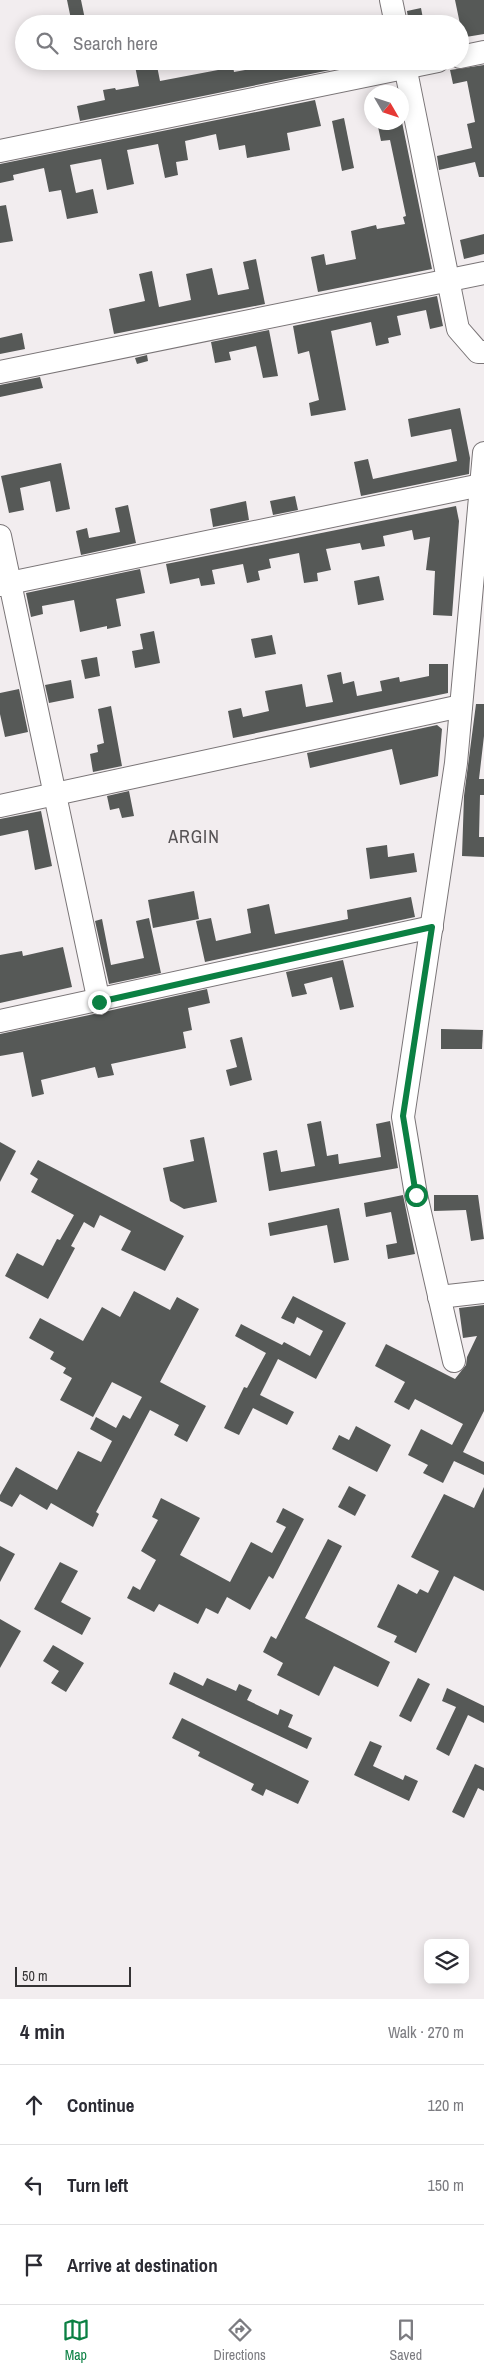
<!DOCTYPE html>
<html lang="en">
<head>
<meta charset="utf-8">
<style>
  body { margin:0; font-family:"Archivo Narrow",sans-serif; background:#f7f7f7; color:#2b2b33 }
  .controls { position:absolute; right:15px; bottom:15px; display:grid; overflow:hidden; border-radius:8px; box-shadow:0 2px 12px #0003 }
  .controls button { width:45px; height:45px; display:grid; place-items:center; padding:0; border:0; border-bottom:1px solid #e1e1e2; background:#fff; color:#2b2b33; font:25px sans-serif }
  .compass { position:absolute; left:364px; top:85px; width:45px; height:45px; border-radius:50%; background:#fff; box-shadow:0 2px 12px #0003; rotate:129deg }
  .scale { position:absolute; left:15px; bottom:12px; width:116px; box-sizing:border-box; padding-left:5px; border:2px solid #353334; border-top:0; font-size:14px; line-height:18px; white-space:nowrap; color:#353334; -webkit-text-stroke:4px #f2edef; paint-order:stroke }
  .stop { position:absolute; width:15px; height:15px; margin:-11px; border:4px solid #0b8043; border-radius:50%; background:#fff }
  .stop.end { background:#0b8043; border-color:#fff; box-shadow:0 1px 5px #0008 }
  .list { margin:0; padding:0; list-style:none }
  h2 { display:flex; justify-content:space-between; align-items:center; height:65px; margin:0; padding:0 20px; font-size:21px }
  h2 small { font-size:16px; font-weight:400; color:#7c7c81 }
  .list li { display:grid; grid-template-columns:32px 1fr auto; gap:15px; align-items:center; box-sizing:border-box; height:80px; padding:0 20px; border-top:1px solid #e1e1e2 }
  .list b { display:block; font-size:19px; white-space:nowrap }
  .list em { font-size:16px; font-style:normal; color:#7c7c81 }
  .icon { flex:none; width:28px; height:28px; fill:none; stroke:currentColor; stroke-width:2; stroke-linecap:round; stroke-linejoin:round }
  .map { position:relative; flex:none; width:484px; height:1999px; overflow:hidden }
  .search { position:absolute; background:#fff; box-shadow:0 2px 12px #0003; left:15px; right:15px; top:15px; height:55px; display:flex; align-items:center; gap:12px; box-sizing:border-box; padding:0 18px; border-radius:28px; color:#7c7c81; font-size:19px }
  .sheet { height:305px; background:#fff }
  nav { display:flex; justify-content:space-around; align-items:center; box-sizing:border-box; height:70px; border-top:1px solid #e1e1e2; background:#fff; font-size:14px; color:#7c7c81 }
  nav a { display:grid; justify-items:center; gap:2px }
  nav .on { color:#0b8043 }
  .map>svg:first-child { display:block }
  .building { fill:#565957 }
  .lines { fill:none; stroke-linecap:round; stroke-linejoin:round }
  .minor-casing { stroke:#7a7577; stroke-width:24 }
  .minor { stroke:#fff; stroke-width:22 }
  .route { stroke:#0b8043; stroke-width:6 }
  .labels { text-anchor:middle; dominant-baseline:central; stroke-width:5; stroke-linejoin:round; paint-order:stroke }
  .quarter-label { font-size:18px; letter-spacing:1px; fill:#565254; stroke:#f2edef }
</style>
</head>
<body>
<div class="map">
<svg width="484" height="1999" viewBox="0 0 484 1999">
  <rect width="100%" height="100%" fill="#f2edef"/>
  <g class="building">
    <path d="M67,0H81L86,24H72Z"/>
    <path d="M455,0H484V34L460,38V24Z"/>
    <path d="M421,8L424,24H409L407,11Z"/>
    <path d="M134,61H156L160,81L218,70L216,61H232L234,72L261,67L260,61H350V66L80,121L77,106L105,100L103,90L115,88L116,90L139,86Z"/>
    <path d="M484,65V177H479L475,162L439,170L437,156L472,148L467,124L475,122L467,81L453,84L450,70Z"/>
    <path d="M315,100L321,126L287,133L290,150L247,158L245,145L219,150L216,134L185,141L188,160L176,162L178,175L165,178L158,144L127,150L134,184L107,190L101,159L70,165L76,193L93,189L98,213L67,219L61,190L49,192L44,168L13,175L14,180L0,183V164Z"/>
    <path d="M344,118L354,168L342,171L332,121Z"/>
    <path d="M377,122H402L432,269L318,292L311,257L324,254L326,265L356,259L351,231L376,225L377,229L405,224L403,217L406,216L390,140L381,141Z"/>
    <path d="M6,205L13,241L0,243V206Z"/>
    <path d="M484,234V254L464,259L460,240Z"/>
    <path d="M256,259L265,304L114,334L109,309L145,301L139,274L152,271L159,307L191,300L186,274L212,268L218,295L249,289L243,262Z"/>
    <path d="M437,296L443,326L430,329L426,310L397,316L401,335L388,338L389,343L376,346L371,322L331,331L346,410L311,416L309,403L319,400L309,351L298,354L293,326Z"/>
    <path d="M269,330L278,376L263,378L256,346L229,352L231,360L215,363L211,342Z"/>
    <path d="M22,333L25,349L0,354V338Z"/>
    <path d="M147,355L148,361L137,364L135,358Z"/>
    <path d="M40,377L43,388L0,397V385Z"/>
    <path d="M460,408L470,458L469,474L361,496L354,462L368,459L373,479L457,461L451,429L411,437L408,419Z"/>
    <path d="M61,463L70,509L56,512L50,481L20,488L24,510L9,513L1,476Z"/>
    <path d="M295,496L298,510L273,515L270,501Z"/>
    <path d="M246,501L249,520L213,527L210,509Z"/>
    <path d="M128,505L136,543L81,555L76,531L87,528L89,538L120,532L115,508Z"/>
    <path d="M456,506L459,521L452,616L433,615L435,571L426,570L430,537L414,540L412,530L383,536L385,546L362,550L360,543L326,549L331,570L317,573L318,581L304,583L299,553L269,559L271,568L258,571L260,580L247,583L243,564L212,570L215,584L201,586L199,578L170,584L166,564Z"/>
    <path d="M140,569L145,593L116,599L121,626L107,629V626L80,632L74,600L42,606L43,614L31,617L26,593Z"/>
    <path d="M379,576L384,600L358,605L354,581Z"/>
    <path d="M154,631L160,663L135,668L132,651L143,649L140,634Z"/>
    <path d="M272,635L276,654L255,658L251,639Z"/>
    <path d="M97,657L100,676L85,679L81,660Z"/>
    <path d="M429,664H448V693L233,738L228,711L241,708L243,717L269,711L265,691L302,684L306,707L333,702L327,675L341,672L343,684L354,681L357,696L382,691L380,681L399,677L400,682L429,676Z"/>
    <path d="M71,680L74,698L49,703L45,685Z"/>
    <path d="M19,689L28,732L5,737L0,714V693Z"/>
    <path d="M476,704H484V736L479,779H484V795H480L479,837H484V857L462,856L464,796Z"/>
    <path d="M111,706L122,766L93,772L90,754L98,752L97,745L104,743L98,709Z"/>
    <path d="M437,725L442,729L438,776L400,785L392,749L310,768L307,753Z"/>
    <path d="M129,791L134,816L122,818L119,808L110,810L107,796Z"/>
    <path d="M41,811L52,866L35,870L28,830L0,836V819Z"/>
    <path d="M387,845L388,857L414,853L417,872L370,879L366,848Z"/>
    <path d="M194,891L199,919L153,928L148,900Z"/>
    <path d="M411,897L415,917L205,962L196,921L211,918L216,941L251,933L247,909L269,904L275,934L348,919L347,910Z"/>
    <path d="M149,918L161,973L109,984L95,921L102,919L111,965L144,958L136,921Z"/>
    <path d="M63,947L72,987L0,1003V955L22,951L23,956Z"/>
    <path d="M343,960L354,1007L340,1010L332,977L304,984L307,994L292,997L286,972Z"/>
    <path d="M207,989L210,1003L188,1008L192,1030L183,1032L186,1048L111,1064L114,1075L98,1078L95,1067L41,1080L44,1094L32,1097L23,1052L0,1056V1034L94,1014L102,1015L108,1011Z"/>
    <path d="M441,1029L483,1030L482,1049H441Z"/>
    <path d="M242,1037L252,1080L230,1086L226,1070L237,1067L230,1040Z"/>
    <path d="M321,1121L327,1156L338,1154L339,1164L381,1157L376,1124L390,1121L398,1168L269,1191L263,1153L277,1150L281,1172L315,1166L307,1124Z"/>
    <path d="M204,1137L217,1202L184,1209L170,1201L163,1168L194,1161L190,1140Z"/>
    <path d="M0,1142L16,1151L0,1182Z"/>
    <path d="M38,1160L184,1236L165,1271L121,1250L131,1231L100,1215L94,1228L84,1222L71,1246L75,1248L48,1299L5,1276L17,1253L43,1266L57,1239L60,1240L74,1215L31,1192L38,1179L30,1174Z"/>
    <path d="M403,1195L415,1254L388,1259L386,1245L397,1243L391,1212L366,1217L364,1203Z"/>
    <path d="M434,1195H478L484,1239L471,1241L466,1210L434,1211Z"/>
    <path d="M339,1208L349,1260L334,1263L327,1225L270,1236L268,1223Z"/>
    <path d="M134,1291L170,1310L177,1297L199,1309L160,1382L206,1406L187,1442L174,1435L179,1425L150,1410L96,1512L99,1514L93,1527L51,1503L47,1510L20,1494L12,1507L0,1501V1495L16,1467L57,1490L78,1451L101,1462L112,1441L90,1429L96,1417L116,1428L123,1415L130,1419L142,1397L112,1382L93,1417L60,1400L72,1378L63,1373L66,1368L50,1359L54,1352L29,1338L40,1318L83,1341L102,1307L120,1317Z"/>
    <path d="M293,1296L346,1323L316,1379L278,1359L260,1395L294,1412L287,1425L253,1408L239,1435L224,1428L244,1387L247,1388L266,1353L235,1336L241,1324L282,1345L284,1342L310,1356L323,1331L297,1317L294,1324L281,1318Z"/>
    <path d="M484,1305V1411L463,1452L484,1462V1475L454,1461L443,1483L423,1473L428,1465L408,1455L421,1429L452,1445L463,1424L415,1399L409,1410L394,1402L405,1382L375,1366L386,1344L455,1379L466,1365L467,1357L477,1336L463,1338L459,1308Z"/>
    <path d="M356,1426L391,1445L377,1472L332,1449L339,1435L349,1440Z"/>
    <path d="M349,1486L366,1495L355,1516L338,1507Z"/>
    <path d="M484,1487V1591L454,1576L416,1653L394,1642L397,1636L377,1627L398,1584L417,1594L420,1589L428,1593L439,1571L411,1557L444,1494L474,1508Z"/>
    <path d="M161,1498L200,1518L180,1555L230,1582L251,1542L272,1553L286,1527L276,1522L283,1508L304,1519L273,1579L269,1576L250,1610L227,1597L218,1614L206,1608L198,1624L159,1604L154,1612L127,1598L133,1586L140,1590L156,1560L141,1551L158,1520L152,1517Z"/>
    <path d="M328,1539L342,1546L305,1618L390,1662L378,1687L334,1666L319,1696L277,1675L283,1663L263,1652L271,1636L276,1639Z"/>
    <path d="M0,1546L15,1554L0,1582Z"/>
    <path d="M60,1562L78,1571L61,1602L91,1618L82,1635L34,1609Z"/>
    <path d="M0,1619L21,1631L0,1668Z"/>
    <path d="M53,1645L84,1663L66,1692L51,1683L59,1671L43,1661Z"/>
    <path d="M174,1672L203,1686L207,1678L236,1691L239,1684L252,1690L247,1700L278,1715L280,1709L293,1715L288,1727L312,1738L307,1749L169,1684Z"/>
    <path d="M418,1678L430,1684L411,1722L399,1716Z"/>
    <path d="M447,1688L484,1706V1723L468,1715L449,1756L436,1749L456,1707L442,1701Z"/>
    <path d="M182,1718L309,1781L298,1804L266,1789L263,1796L251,1790L254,1784L198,1756L200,1752L172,1738Z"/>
    <path d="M370,1741L382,1746L373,1766L403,1780L405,1775L418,1781L409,1801L354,1775Z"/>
    <path d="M475,1764L484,1768V1791L478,1788L464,1818L452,1812Z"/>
  </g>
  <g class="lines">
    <g class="minor-casing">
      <g id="minor">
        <path d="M391,0L396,24"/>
        <path d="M460,57L484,52"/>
        <path d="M404,61L458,329L478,352H484"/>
        <path d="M0,151L438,61"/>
        <path d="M0,372L484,273"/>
        <path d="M0,536L99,1002"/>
        <path d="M0,585L481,485"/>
        <path d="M0,806L461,706"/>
        <path d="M0,1021L432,927"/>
        <path d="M439,1297L484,1292"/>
        <path d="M454,1361L416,1195L403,1117L456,763L484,453"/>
      </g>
    </g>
    <use href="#minor" class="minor"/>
  </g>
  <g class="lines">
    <path class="route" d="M99,1002L432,927L403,1116L416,1195"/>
  </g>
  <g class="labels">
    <g class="quarter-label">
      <text x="194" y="836">ARGIN</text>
    </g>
  </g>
</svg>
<div class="controls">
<button><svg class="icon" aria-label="layers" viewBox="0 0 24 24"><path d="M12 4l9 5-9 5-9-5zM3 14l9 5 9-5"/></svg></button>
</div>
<svg class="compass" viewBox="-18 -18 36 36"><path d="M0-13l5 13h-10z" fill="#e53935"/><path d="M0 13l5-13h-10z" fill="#7c7c81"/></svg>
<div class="scale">50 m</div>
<div class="stop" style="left:416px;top:1195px"></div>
<div class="stop end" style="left:99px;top:1002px"></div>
<div class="search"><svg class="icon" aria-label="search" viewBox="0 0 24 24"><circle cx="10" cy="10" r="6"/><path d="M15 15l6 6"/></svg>Search here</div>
</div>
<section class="sheet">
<h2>4 min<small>Walk · 270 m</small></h2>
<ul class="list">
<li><svg class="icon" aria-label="ahead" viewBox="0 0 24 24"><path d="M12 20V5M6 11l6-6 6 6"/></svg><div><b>Continue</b></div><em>120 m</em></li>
<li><svg class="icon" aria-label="left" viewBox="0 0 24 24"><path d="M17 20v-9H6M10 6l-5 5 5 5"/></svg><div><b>Turn left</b></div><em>150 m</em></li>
<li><svg class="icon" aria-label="arrive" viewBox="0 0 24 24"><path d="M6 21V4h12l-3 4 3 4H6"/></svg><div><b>Arrive at destination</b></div></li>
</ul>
</section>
<nav>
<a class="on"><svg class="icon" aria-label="map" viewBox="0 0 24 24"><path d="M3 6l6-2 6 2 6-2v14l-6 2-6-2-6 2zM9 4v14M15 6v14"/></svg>Map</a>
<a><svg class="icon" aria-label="directions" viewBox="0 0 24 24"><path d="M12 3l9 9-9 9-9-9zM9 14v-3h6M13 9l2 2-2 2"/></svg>Directions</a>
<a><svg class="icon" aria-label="saved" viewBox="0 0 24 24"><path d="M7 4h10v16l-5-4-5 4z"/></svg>Saved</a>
</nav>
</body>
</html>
